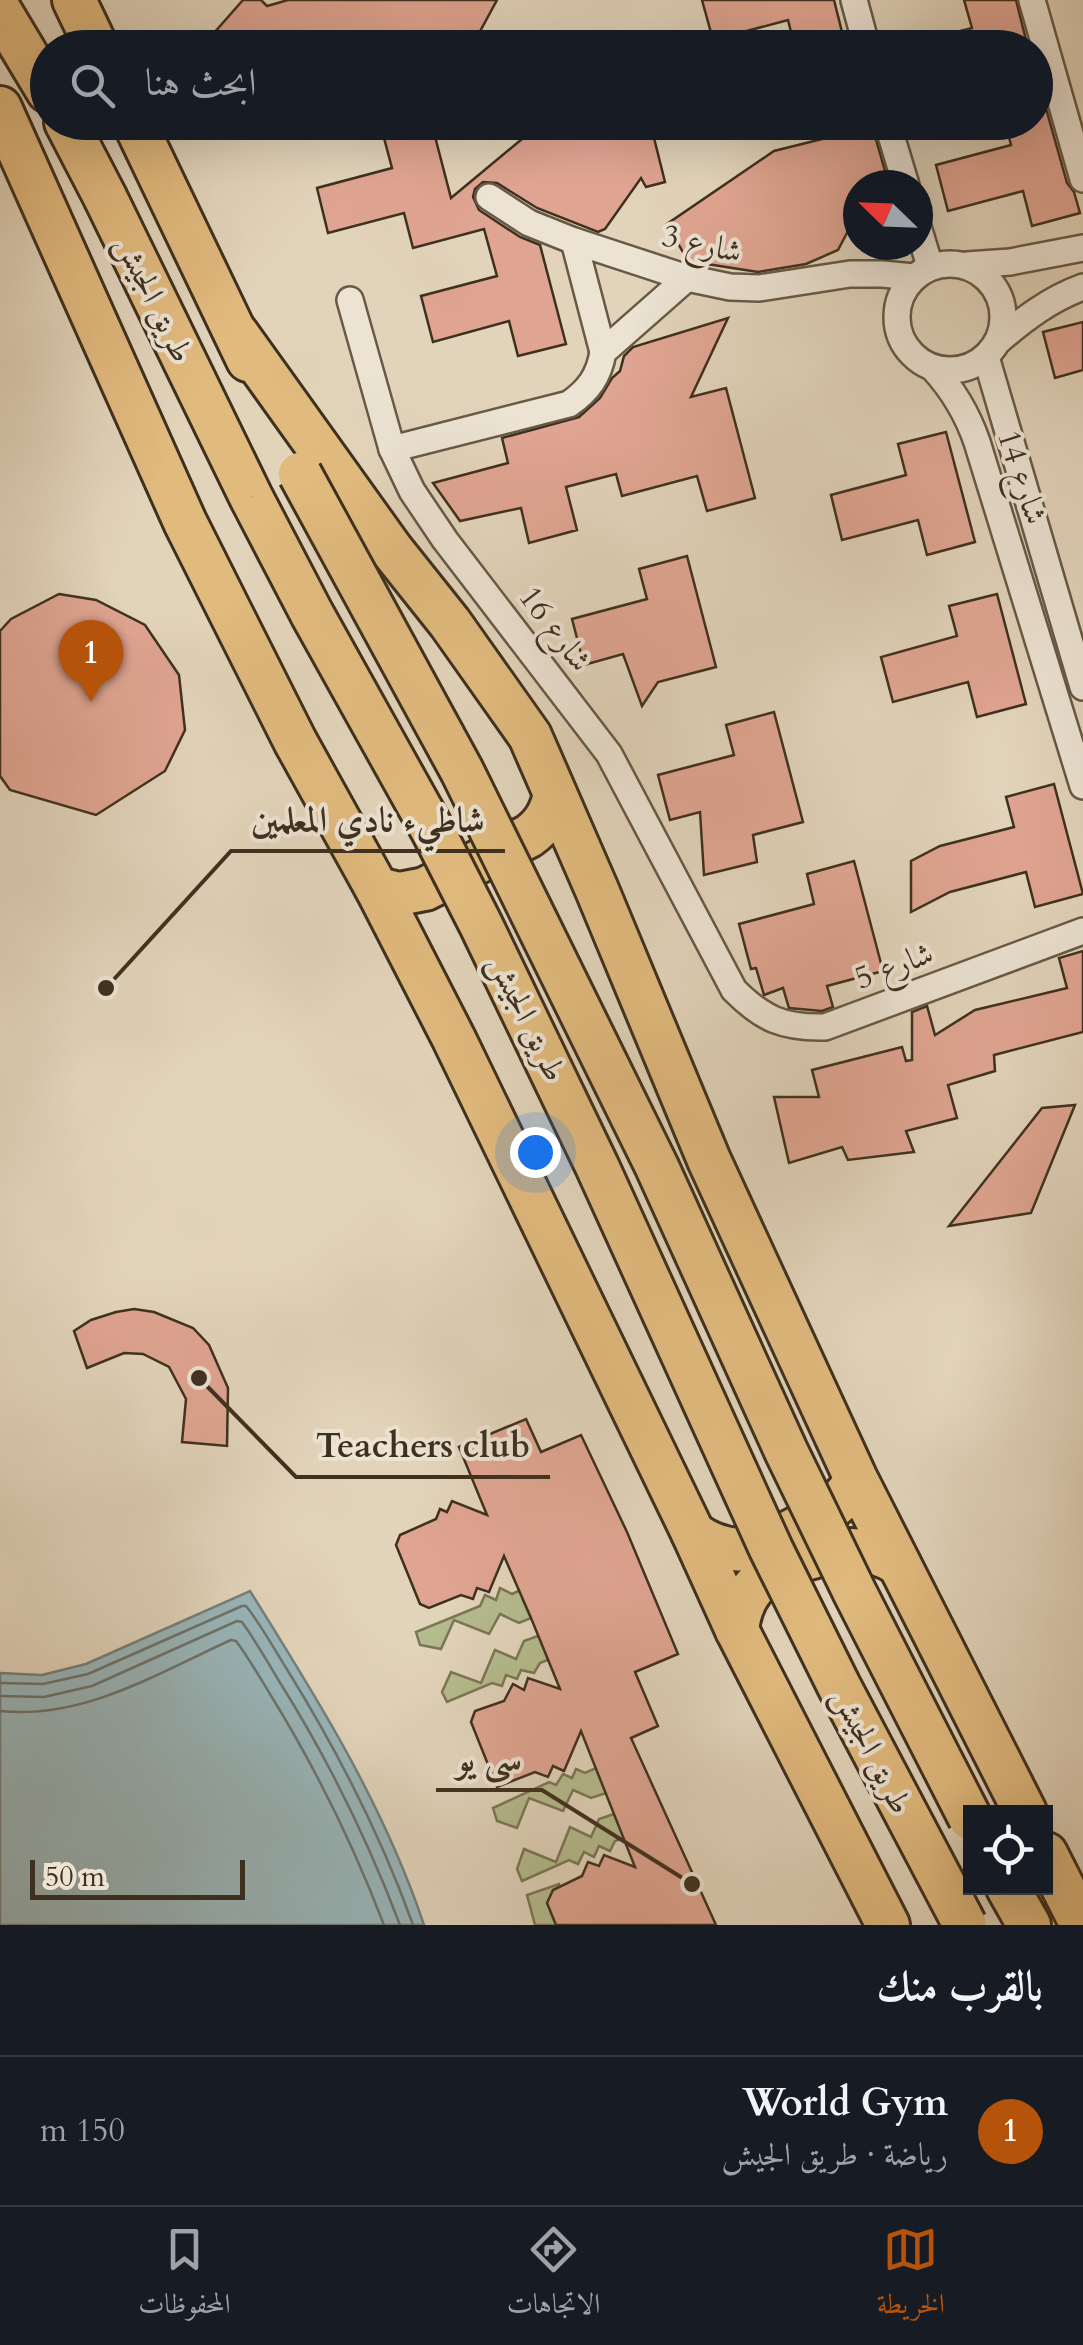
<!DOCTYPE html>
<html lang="ar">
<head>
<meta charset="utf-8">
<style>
  body { margin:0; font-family:Cardo,Amiri,serif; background:#20242c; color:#f1f3f6; direction:rtl }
  .controls { position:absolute; right:30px; bottom:30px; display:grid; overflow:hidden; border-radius:0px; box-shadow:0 10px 40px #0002 }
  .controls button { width:90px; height:90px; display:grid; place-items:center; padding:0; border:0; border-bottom:2px solid #363941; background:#171b24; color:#f1f3f6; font:50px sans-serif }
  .compass { position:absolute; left:843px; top:170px; width:90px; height:90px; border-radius:50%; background:#171b24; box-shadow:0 10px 40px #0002; rotate:293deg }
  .scale { position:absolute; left:30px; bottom:25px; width:215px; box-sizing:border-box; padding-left:10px; border:5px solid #3e301f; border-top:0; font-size:28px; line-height:35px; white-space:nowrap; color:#3e301f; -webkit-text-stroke:8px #ece3d3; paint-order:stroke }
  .you { position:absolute; left:535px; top:1152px; width:35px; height:35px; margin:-25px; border:8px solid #fff; border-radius:50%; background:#1a73e8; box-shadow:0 0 0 15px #1a73e833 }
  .badge { display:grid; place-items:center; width:65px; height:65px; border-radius:50%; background:#b45309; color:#fff; font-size:32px; font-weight:700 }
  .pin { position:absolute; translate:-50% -82px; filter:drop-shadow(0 2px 5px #0008) }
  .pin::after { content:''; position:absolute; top:52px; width:35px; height:30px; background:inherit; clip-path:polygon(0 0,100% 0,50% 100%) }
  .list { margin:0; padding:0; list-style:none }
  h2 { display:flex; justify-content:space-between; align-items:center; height:130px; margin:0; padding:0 40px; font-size:42px }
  h2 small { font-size:32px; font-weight:400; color:#9ea1a6 }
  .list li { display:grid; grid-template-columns:65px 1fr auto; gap:30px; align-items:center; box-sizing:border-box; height:150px; padding:0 40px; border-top:2px solid #363941 }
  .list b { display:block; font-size:38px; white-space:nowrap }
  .list p { margin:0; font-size:32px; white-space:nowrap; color:#9ea1a6 }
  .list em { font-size:32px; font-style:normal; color:#9ea1a6 }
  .icon { flex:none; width:55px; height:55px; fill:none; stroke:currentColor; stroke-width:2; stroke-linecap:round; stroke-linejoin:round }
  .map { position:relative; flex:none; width:1083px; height:1925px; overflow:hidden; direction:ltr }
  .search { position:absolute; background:#171b24; box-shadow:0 10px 40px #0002; left:30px; right:30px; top:30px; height:110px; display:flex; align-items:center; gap:25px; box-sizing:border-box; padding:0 35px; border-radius:55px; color:#9ea1a6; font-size:38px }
  .sheet { height:280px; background:#171b24 }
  nav { display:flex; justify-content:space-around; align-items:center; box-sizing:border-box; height:140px; border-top:2px solid #363941; background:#171b24; font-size:28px; color:#9ea1a6 }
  nav a { display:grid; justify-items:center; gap:5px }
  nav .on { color:#b45309 }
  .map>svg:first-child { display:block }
  .green { fill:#b5bc8e; stroke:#7a7656; stroke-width:2.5 }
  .water { fill:#99b6ba; stroke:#75807c; stroke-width:2.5 }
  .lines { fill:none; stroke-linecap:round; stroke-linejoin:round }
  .shore { stroke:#6c736c; stroke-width:2.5 }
  .building { fill:#e0a592; stroke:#3e301f; stroke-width:2.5 }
  .street-casing { stroke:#675946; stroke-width:30 }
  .highway-casing { stroke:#3e301f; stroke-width:48 }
  .street { stroke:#ece3d3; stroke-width:25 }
  .highway { stroke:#e1ba7e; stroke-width:42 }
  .highway-bridge-casing { stroke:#3e301f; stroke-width:48; stroke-linecap:butt }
  .highway-bridge { stroke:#e1ba7e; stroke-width:42 }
  .labels { text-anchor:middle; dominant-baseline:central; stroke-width:8; stroke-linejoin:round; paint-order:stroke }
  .street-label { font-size:32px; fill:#3e301f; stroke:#ece3d3 }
  .leader { fill:none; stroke:#3e301f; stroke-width:4 }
  .callout-dot { fill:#3e301f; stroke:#ece3d3; stroke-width:4 }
  .callout-label { font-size:35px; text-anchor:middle; font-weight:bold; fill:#3e301f; stroke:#ece3d3; stroke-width:8; stroke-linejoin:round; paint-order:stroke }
</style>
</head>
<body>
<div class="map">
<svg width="1083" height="1925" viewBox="0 0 1083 1925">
  <rect width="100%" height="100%" fill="#e2d4bb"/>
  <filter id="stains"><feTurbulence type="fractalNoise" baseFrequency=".002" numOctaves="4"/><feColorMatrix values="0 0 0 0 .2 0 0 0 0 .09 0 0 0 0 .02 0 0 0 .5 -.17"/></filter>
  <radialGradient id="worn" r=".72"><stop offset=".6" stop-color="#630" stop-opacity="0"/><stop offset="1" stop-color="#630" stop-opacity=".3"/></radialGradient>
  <g class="green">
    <path d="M529,1586L533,1595L523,1600L531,1618L519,1623L500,1614L489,1634L454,1620L441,1649L420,1645L416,1632L480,1606L485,1595L496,1600L500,1588L512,1594Z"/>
    <path d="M538,1636L558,1656L540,1663L534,1673L521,1670L517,1679L506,1675L502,1686L492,1683L447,1702L442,1692L451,1672L481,1683L495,1650L516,1659L524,1641Z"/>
    <path d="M605,1764L606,1793L591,1798L573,1790L563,1811L529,1798L517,1828L497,1821L493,1808L549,1782L556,1785L563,1774L572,1778L576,1769L585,1773Z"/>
    <path d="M614,1814L633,1835L615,1841L610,1851L599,1846L594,1857L584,1852L578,1864L569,1860L522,1881L517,1869L524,1849L556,1862L570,1827L591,1837L599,1819Z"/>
    <path d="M559,1884L556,1925H535L527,1895Z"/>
  </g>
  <path class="water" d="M250,1591C317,1698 384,1805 424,1925H0V1673L42,1675L86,1664Z"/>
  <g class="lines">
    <g class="shore">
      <path d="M0,1683L43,1684L88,1674L242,1606H246C262,1626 274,1649 288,1671C338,1752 381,1835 413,1925"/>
      <path d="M0,1696L44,1697L92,1686L237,1621L242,1622C255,1640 267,1661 279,1681C328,1759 367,1838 400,1925"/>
      <path d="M0,1711C83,1720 158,1673 231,1640L236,1641C248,1657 259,1676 270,1694C315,1767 353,1844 384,1925"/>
    </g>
  </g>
  <g class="building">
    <path d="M243,0H261L267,6L288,0H497L471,48H230L214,33Z"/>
    <path d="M702,0H834L846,48H795L788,20L713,40Z"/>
    <path d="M964,0H1016L1028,48H926L925,40L972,28Z"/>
    <path d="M1036,73L1067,183L1074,192L1080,213L1032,226L1023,191L948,211L936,165L1011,145L1005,122H1036Z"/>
    <path d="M566,122H650L665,182L646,187L641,178L605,229L598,232L537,208L497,183L483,182L475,189L473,197L479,210L520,237L540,245L566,344L518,356L509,321L433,342L421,296L497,276L484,229L413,248L404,213L328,233L317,188L392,168L384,138L432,125L451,198L522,139L521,135Z"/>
    <path d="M822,122H871L889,185H858V212L838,250L806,264L758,272L688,261L667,224L774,151L826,138Z"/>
    <path d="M728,318L691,397L726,388L755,498L707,511L697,476L622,496L616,474L566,487L577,530L529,543L521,508L460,521L433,483L508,463L502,438L579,417L600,398L612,378L620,371L624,356L633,347Z"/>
    <path d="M1083,322V370L1055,378L1043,332Z"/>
    <path d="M946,432L975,542L927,555L918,520L842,540L831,495L906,475L898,444Z"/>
    <path d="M687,556L716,667L658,682L642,706L623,654L584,665L572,619L647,599L639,569Z"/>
    <path d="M59,594L96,600L145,625L179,675L185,730L165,771L96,815L10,790L0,776V631L11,619Z"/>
    <path d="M997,594L1026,704L977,717L968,682L893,702L881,657L957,636L949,606Z"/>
    <path d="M774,712L803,822L753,835L757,862L704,875L700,812L670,820L658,775L734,755L726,725Z"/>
    <path d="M1054,784L1083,894L1035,907L1026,872L950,892L911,912V861L940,846L1014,827L1006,797Z"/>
    <path d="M854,861L883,971L827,986L833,1007L822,1011L789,1008L783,988L764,995L756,968L751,969L739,924L814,904L807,874Z"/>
    <path d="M1083,951V1032L994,1055L995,1071L948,1085L957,1118L906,1131L914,1152L848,1160L842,1147L789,1163L774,1097H819L812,1070L902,1047L906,1061L912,1060V1012L927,1006L935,1035L975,1010L1067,988L1059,958Z"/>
    <path d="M1075,1105L1031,1213L949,1226L1042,1108Z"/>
    <path d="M134,1309L154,1312L193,1328L209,1345L228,1388L227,1446L182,1442L186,1399L169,1367L143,1354L124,1353L87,1368L74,1331L91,1320L116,1312Z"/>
    <path d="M526,1419L541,1452L581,1435L627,1532L678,1654L635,1672L658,1726L631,1738L716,1925H556L547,1903L553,1890L582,1876L588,1862L599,1866L604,1855L635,1867L581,1731L564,1771L553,1766L548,1777L535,1772L497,1787L471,1722L475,1711L504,1701L513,1684L524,1690L528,1678L560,1689L531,1618L504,1556L489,1592L477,1588L473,1599L461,1595L429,1608L420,1604L396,1545L400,1535L436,1519L440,1509L447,1512L452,1501L487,1515L459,1447Z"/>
  </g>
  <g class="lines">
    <g class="street-casing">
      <g id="street">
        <path d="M854,0L867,48"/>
        <path d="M1032,0L1083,179"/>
        <path d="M887,122L906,185"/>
        <path d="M489,197L529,223L574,241L687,278L730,287L759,288L850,274H882L914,277"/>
        <path d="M918,227L930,266"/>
        <path d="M574,241L603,352"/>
        <circle cx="950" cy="317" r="53"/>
        <path d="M967,265L1010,262L1083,248"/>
        <path d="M350,300L392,449L412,491L445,540L609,754L734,990C763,1019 783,1028 825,1027L1083,931"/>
        <path d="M997,342C1024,319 1050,299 1083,287"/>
        <path d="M986,357L1083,687"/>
        <path d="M933,368C954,391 967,413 977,442L1083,786"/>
        <path d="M392,449L569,404C589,390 599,376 603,352L687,278"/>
      </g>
    </g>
    <g class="highway-casing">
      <g id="highway">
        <path d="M74,0L97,48"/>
        <path d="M0,11L48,91"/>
        <path d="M0,108L185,522L295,741L377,889L454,1039L693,1533L737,1630L888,1925"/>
        <path d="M66,122L105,197"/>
        <path d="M134,122L248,360"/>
        <path d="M237,334L391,549L450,623L530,736L597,890L709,1160L856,1479L1025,1812"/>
        <path d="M377,889L399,894L425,889L529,836C544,825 551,813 555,794"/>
        <path d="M693,1533C735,1563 762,1547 803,1525C820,1516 835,1508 847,1493"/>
        <path d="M737,1630C742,1584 769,1570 809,1558C842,1548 868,1545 899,1564"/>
        <path d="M1046,1854L1082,1925"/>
        <path d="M1008,1888L1029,1925"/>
      </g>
    </g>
    <use href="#street" class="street"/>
    <use href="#highway" class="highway"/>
    <g class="highway-bridge-casing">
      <g id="highway-bridge">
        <path d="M105,197L251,497L312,614L433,831L481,925L597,1166L771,1549L839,1686L965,1925"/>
        <path d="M300,474L462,771L657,1167L786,1451L855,1593L970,1818"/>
      </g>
    </g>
    <use href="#highway-bridge" class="highway-bridge"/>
  </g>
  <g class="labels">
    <g class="street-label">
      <text transform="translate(702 244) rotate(13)">شارع 3</text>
      <text transform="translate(154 299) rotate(64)">طريق الجيش</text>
      <text transform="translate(1022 477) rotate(72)">شارع 14</text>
      <text transform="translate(555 629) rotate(53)">شارع 16</text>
      <text transform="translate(894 966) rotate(-20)">شارع 5</text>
      <text transform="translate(527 1018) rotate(64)">طريق الجيش</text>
      <text transform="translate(872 1751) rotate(63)">طريق الجيش</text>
    </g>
  </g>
  <path class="leader" d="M106 988L231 851H505M199 1378L296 1477H550M692 1884L542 1790H436"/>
  <g class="callout-dot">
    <circle cx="106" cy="988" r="10"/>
    <circle cx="199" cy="1378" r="10"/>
    <circle cx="692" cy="1884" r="10"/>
  </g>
  <g class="callout-label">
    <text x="368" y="831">شاطيء نادي المعلمين</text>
    <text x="423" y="1457">Teachers club</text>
    <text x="489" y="1770">سى يو</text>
  </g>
  <rect width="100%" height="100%" filter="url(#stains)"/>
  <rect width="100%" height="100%" fill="url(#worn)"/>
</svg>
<div class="controls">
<button><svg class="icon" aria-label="locate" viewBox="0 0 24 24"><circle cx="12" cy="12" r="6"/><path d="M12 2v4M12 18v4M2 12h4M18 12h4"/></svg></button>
</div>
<svg class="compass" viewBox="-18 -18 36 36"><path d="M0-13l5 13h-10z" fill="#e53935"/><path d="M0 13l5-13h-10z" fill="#9ea1a6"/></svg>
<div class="scale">50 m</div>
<div class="you"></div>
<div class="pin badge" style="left:91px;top:702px">1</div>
<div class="search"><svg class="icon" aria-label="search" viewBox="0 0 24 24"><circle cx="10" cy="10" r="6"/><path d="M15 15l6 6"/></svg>ابحث هنا</div>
</div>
<section class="sheet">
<h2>بالقرب منك<small></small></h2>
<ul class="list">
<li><span class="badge">1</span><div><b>World Gym</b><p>رياضة · طريق الجيش</p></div><em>150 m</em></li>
</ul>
</section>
<nav>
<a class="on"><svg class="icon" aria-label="map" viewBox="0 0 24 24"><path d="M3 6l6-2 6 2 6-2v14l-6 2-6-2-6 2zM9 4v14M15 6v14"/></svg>الخريطة</a>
<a><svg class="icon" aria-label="directions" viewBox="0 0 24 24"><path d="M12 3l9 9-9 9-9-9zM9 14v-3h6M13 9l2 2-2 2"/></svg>الاتجاهات</a>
<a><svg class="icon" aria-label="saved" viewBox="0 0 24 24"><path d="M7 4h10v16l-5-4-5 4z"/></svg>المحفوظات</a>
</nav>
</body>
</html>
